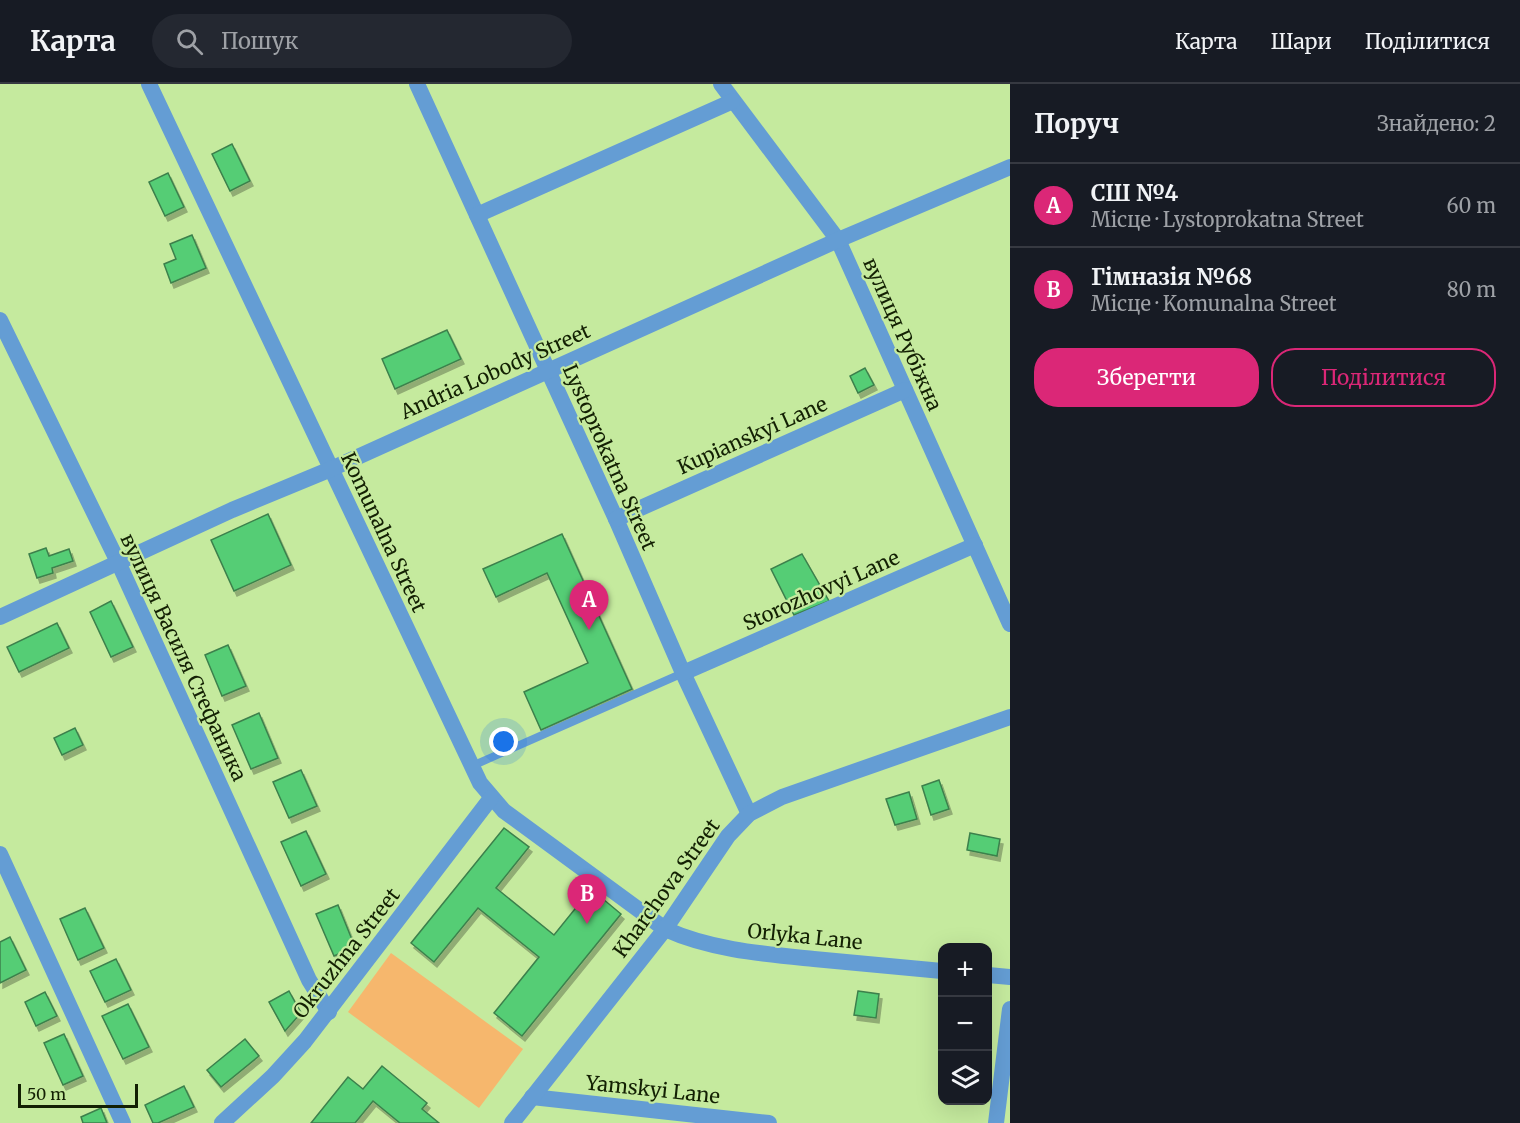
<!DOCTYPE html>
<html lang="uk">
<head>
<meta charset="utf-8">
<style>
  body { margin:0; font-family:Merriweather,serif; background:#242831; color:#f1f3f6 }
  .controls { position:absolute; right:18px; bottom:18px; display:grid; overflow:hidden; border-radius:12px; box-shadow:0 6px 24px #0002 }
  .controls button { width:54px; height:54px; display:grid; place-items:center; padding:0; border:0; border-bottom:2px solid #363941; background:#171b24; color:#f1f3f6; font:30px sans-serif }
  .scale { position:absolute; left:18px; bottom:15px; width:120px; box-sizing:border-box; padding-left:6px; border:3px solid #132003; border-top:0; font-size:16px; line-height:21px; white-space:nowrap; color:#132003; -webkit-text-stroke:4px #c5ea9e; paint-order:stroke }
  .you { position:absolute; left:504px; top:658px; width:21px; height:21px; margin:-15px; border:4px solid #fff; border-radius:50%; background:#1a73e8; box-shadow:0 0 0 9px #1a73e833 }
  .badge { display:grid; place-items:center; width:39px; height:39px; border-radius:50%; background:#db2777; color:#fff; font-size:20px; font-weight:700 }
  .pin { position:absolute; translate:-50% -50px; filter:drop-shadow(0 2px 3px #0008) }
  .pin::after { content:''; position:absolute; top:32px; width:21px; height:18px; background:inherit; clip-path:polygon(0 0,100% 0,50% 100%) }
  .list { margin:0; padding:0; list-style:none }
  h2 { display:flex; justify-content:space-between; align-items:center; height:78px; margin:0; padding:0 24px; font-size:26px }
  h2 small { font-size:20px; font-weight:400; color:#9ea1a6 }
  .list li { display:grid; grid-template-columns:39px 1fr auto; gap:18px; align-items:center; box-sizing:border-box; height:84px; padding:0 24px; border-top:2px solid #363941 }
  .list b { display:block; font-size:22px; white-space:nowrap }
  .list p { margin:0; font-size:20px; white-space:nowrap; color:#9ea1a6 }
  .list em { font-size:20px; font-style:normal; color:#9ea1a6 }
  .actions { display:flex; gap:12px; padding:18px 24px }
  .actions a { flex:1; padding:14px 0; border:2px solid #db2777; border-radius:24px; text-align:center; font-size:21px; color:#db2777 }
  .actions .main { background:#db2777; color:#fff }
  .icon { flex:none; width:33px; height:33px; fill:none; stroke:currentColor; stroke-width:2; stroke-linecap:round; stroke-linejoin:round }
  .map { position:relative; flex:none; width:1010px; height:1039px; overflow:hidden }
  header { display:flex; align-items:center; gap:36px; box-sizing:border-box; height:84px; padding:0 30px; background:#171b24; border-bottom:2px solid #363941 }
  header strong { font-size:28px }
  nav { display:flex; gap:33px; margin-inline-start:auto; font-size:21px }
  .search { width:420px; height:54px; background:#242831; display:flex; align-items:center; gap:15px; box-sizing:border-box; padding:0 21px; border-radius:33px; color:#9ea1a6; font-size:22px }
  main { display:flex }
  aside { flex:1; background:#171b24 }
  .map>svg:first-child { display:block }
  .green { fill:#f6b76d }
  .building { fill:#54cd74; stroke:#3c804c; stroke-width:1.5; filter:url(#shadow) }
  .lines { fill:none; stroke-linecap:round; stroke-linejoin:round }
  .lane { stroke:#649dd4; stroke-width:8 }
  .street { stroke:#649dd4; stroke-width:16 }
  .labels { text-anchor:middle; dominant-baseline:central; stroke-width:4.5; stroke-linejoin:round; paint-order:stroke }
  .street-label { font-size:20px; fill:#132003; stroke:#c5ea9e }
</style>
</head>
<body>
<header>
<strong>Карта</strong>
<div class="search"><svg class="icon" aria-label="search" viewBox="0 0 24 24"><circle cx="10" cy="10" r="6"/><path d="M15 15l6 6"/></svg>Пошук</div>
<nav><a>Карта</a><a>Шари</a><a>Поділитися</a></nav>
</header>
<main>
<div class="map">
<svg width="1010" height="1039" viewBox="0 0 1010 1039">
  <defs>
    <filter id="shadow"><feDropShadow dx="3" dy="5" stdDeviation="0" flood-color="#0004"/></filter>
  </defs>
  <rect width="100%" height="100%" fill="#c5ea9e"/>
  <path class="green" d="M391,869L523,965L479,1024L348,928Z"/>
  <g class="building">
    <path d="M232,60L250,97L230,107L212,70Z"/>
    <path d="M168,89L184,123L165,132L149,98Z"/>
    <path d="M192,151L206,184L171,199L164,180L176,175L170,160Z"/>
    <path d="M447,246L461,275L395,305L382,275Z"/>
    <path d="M865,284L874,301L858,309L850,292Z"/>
    <path d="M268,430L291,481L234,507L211,456Z"/>
    <path d="M562,450L632,605L541,646L524,608L588,579L547,489L496,513L483,485Z"/>
    <path d="M46,464L49,472L69,465L73,477L52,484L53,489L37,494L29,470Z"/>
    <path d="M802,470L829,517L794,531L771,485Z"/>
    <path d="M111,517L133,563L111,573L90,528Z"/>
    <path d="M57,539L69,564L19,588L7,563Z"/>
    <path d="M228,561L246,602L222,612L205,571Z"/>
    <path d="M259,629L278,674L251,685L232,641Z"/>
    <path d="M75,644L83,661L62,671L54,654Z"/>
    <path d="M301,686L317,722L289,734L273,698Z"/>
    <path d="M939,696L949,725L931,731L922,702Z"/>
    <path d="M909,708L917,735L895,741L886,715Z"/>
    <path d="M504,744L529,763L496,804L554,851L591,805L621,830L522,952L494,929L539,873L478,824L434,878L411,859Z"/>
    <path d="M306,747L326,790L301,802L281,758Z"/>
    <path d="M970,749L1000,755L997,772L967,766Z"/>
    <path d="M338,821L355,863L334,872L316,830Z"/>
    <path d="M85,824L104,864L78,876L60,835Z"/>
    <path d="M10,853L26,886L0,899V858Z"/>
    <path d="M116,875L131,906L105,918L90,887Z"/>
    <path d="M289,907L301,929L285,947L269,918Z"/>
    <path d="M858,907L879,910L876,934L854,931Z"/>
    <path d="M45,908L57,932L36,942L25,918Z"/>
    <path d="M128,920L149,963L123,975L102,932Z"/>
    <path d="M64,950L83,992L63,1001L44,959Z"/>
    <path d="M245,955L259,972L221,1003L207,986Z"/>
    <path d="M382,982L427,1019L422,1025L439,1039H400L373,1017L355,1039H311L348,993L363,1005Z"/>
    <path d="M184,1002L194,1023L158,1039H153L145,1021Z"/>
    <path d="M101,1024L107,1039H83L81,1033Z"/>
  </g>
  <g class="lines">
    <path class="lane" d="M472,682L683,589"/>
    <g class="street">
      <path d="M149,0L480,699L504,727L665,845C711,866 764,870 814,875C857,879 900,883 942,887"/>
      <path d="M417,0L616,435L683,589L749,730"/>
      <path d="M721,0L838,156L1010,540"/>
      <path d="M477,131L733,17"/>
      <path d="M0,236L119,480L309,896L329,928"/>
      <path d="M616,435L905,306"/>
      <path d="M0,533L232,426L331,385L838,156L1010,83"/>
      <path d="M683,589L975,461"/>
      <path d="M0,770L123,1039"/>
      <path d="M988,891L1010,893"/>
      <path d="M532,1013L769,1039"/>
      <path d="M222,1039L273,992L305,957L491,714"/>
      <path d="M512,1039L665,845L728,752L749,730L782,713L1010,633"/>
      <path d="M996,1039L1010,925"/>
    </g>
  </g>
  <g class="labels">
    <g class="street-label">
      <text transform="translate(903 250) rotate(66)">вулиця Рубіжна</text>
      <text transform="translate(495 287) rotate(-24)">Andria Lobody Street</text>
      <text transform="translate(752 351) rotate(-24)">Kupianskyi Lane</text>
      <text transform="translate(610 373) rotate(66)">Lystoprokatna Street</text>
      <text transform="translate(384 448) rotate(65)">Komunalna Street</text>
      <text transform="translate(821 506) rotate(-24)">Storozhovyi Lane</text>
      <text transform="translate(184 573) rotate(65)">вулиця Василя Стефаника</text>
      <text transform="translate(666 804) rotate(-54)">Kharchova Street</text>
      <text transform="translate(805 852) rotate(6)">Orlyka Lane</text>
      <text transform="translate(346 869) rotate(-52)">Okruzhna Street</text>
      <text transform="translate(653 1005) rotate(6)">Yamskyi Lane</text>
    </g>
  </g>
</svg>
<div class="controls">
<button>+</button>
<button>−</button>
<button><svg class="icon" aria-label="layers" viewBox="0 0 24 24"><path d="M12 4l9 5-9 5-9-5zM3 14l9 5 9-5"/></svg></button>
</div>
<div class="scale">50 m</div>
<div class="you"></div>
<div class="pin badge" style="left:589px;top:546px">A</div>
<div class="pin badge" style="left:587px;top:840px">B</div>
</div>
<aside>
<h2>Поруч<small>Знайдено: 2</small></h2>
<ul class="list">
<li><span class="badge">A</span><div><b>СШ №4</b><p>Місце · Lystoprokatna Street</p></div><em>60 m</em></li>
<li><span class="badge">B</span><div><b>Гімназія №68</b><p>Місце · Komunalna Street</p></div><em>80 m</em></li>
</ul>
<div class="actions"><a class="main">Зберегти</a><a>Поділитися</a></div>
</aside>
</main>
</body>
</html>
